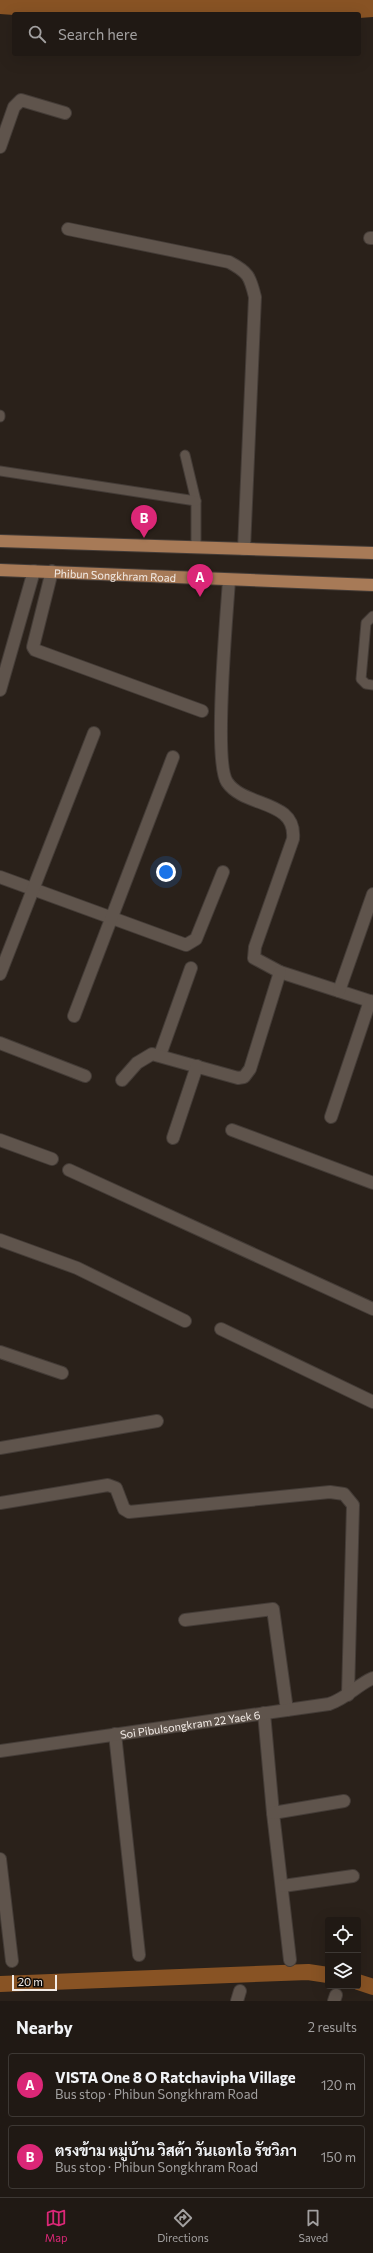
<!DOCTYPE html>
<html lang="en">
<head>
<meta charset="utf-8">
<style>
  body { margin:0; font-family:Commissioner,Sarabun,sans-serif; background:#28221d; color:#f1f3f6 }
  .controls { position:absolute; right:12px; bottom:12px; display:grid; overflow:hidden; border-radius:4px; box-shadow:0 4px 16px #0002 }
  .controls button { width:36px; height:36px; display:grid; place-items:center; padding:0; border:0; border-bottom:1px solid #3d3834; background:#201914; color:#f1f3f6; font:20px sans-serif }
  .scale { position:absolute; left:12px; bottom:10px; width:45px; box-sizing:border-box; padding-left:4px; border:2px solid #f3ece7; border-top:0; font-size:11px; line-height:14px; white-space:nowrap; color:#f3ece7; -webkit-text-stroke:3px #100c09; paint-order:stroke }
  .you { position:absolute; left:166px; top:872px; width:14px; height:14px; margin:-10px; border:3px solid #fff; border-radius:50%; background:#1a73e8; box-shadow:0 0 0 6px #1a73e833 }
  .badge { display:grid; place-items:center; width:26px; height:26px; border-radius:50%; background:#db2777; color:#fff; font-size:13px; font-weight:700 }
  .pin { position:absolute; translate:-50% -33px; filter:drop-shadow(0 1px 2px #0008) }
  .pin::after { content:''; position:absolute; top:21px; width:14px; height:12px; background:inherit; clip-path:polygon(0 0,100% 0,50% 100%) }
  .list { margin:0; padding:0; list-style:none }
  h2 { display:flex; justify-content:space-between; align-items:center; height:52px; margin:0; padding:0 16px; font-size:17px }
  h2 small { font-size:13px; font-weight:400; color:#a2a0a0 }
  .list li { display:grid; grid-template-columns:26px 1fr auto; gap:12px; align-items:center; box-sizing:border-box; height:64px; margin:0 8px 8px; padding:0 8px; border:1px solid #3d3834; border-radius:4px }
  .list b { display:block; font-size:15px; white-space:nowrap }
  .list p { margin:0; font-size:13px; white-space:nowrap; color:#a2a0a0 }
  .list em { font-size:13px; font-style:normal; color:#a2a0a0 }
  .icon { flex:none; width:22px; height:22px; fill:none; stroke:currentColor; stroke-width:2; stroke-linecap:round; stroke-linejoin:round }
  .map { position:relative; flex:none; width:373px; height:2001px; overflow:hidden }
  .search { position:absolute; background:#201914; box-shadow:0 4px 16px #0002; left:12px; right:12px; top:12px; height:44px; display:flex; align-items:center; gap:10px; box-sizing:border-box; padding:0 14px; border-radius:4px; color:#a2a0a0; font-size:15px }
  .sheet { height:196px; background:#201914 }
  nav { display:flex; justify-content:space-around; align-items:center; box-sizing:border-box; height:56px; border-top:1px solid #3d3834; background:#201914; font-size:11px; color:#a2a0a0 }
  nav a { display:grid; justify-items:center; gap:2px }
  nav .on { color:#db2777 }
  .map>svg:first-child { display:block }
  .water { fill:#885324 }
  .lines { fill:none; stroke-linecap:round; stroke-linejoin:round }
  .canal { stroke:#885324; stroke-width:16 }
  .service-casing { stroke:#443c37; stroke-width:11 }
  .minor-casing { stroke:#443c37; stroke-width:14 }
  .primary-casing { stroke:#443c37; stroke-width:14 }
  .service { stroke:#5f544c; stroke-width:9 }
  .minor { stroke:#5f544c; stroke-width:12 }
  .primary { stroke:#a77a57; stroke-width:12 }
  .labels { text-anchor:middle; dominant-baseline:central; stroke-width:3; stroke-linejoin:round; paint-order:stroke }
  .street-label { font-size:11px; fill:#f3ece7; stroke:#100c09 }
</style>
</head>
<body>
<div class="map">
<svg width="373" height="2001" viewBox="0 0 373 2001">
  <rect width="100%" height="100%" fill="#2a211a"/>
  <path class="water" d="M0,0H373V17L359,18V14L14,15L0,14Z"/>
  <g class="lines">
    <g class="canal">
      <path d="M358,1982L373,1987"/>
      <path d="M0,1984L308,1972L328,1975"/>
    </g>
    <g class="service-casing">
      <g id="service">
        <path d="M0,415V417"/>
        <path d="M185,455L196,501V548"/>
        <path d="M0,471L196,501"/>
        <path d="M373,616L366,623L361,679L366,684L373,685"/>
      </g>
    </g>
    <g class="minor-casing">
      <g id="minor">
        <path d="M0,147L14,107L21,100L65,113"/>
        <path d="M68,229L229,262C248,272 250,276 255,297L244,549"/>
        <path d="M370,238H373"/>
        <path d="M52,571L33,647L35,650L202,711"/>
        <path d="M229,580C227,613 213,761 227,782C244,808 297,799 293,839L255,947L254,958L280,972L373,1002"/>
        <path d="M0,690L34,571"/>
        <path d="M0,877L186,945L196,939L223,872"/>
        <path d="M0,974L94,733"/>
        <path d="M339,991L373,894"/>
        <path d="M74,1016L173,757"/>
        <path d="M0,1043L85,1076"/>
        <path d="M160,1055L191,968"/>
        <path d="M122,1080L137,1063L152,1054L238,1078L244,1077L250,1069L280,972"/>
        <path d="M331,1117L370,1001"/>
        <path d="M232,1130L373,1183"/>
        <path d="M173,1138L197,1066"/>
        <path d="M0,1140L52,1159"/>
        <path d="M69,1170L373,1309"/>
        <path d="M0,1240L77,1268L185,1321"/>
        <path d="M221,1329L373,1402"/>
        <path d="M0,1352L62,1373"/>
        <path d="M0,1448L157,1421"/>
        <path d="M0,1503L108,1485L116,1488L124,1509L129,1512L330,1492L344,1494L353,1505L348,1695"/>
        <path d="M185,1620L273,1609L287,1710"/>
        <path d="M264,1713L273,1813L290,1960"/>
        <path d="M115,1734L139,1955"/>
        <path id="s1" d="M0,1751L329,1704C347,1698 357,1685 373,1678"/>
        <path d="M273,1813L344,1801"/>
        <path d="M0,1859L12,1961"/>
        <path d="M283,1886L353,1876"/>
        <path d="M237,2001L240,1991"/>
        <path d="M334,2001L336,1995"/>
      </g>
    </g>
    <g class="primary-casing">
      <g id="primary">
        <path d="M0,541L373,553"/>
        <path id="s2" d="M0,570L373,585"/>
      </g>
    </g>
    <use href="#service" class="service"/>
    <use href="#minor" class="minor"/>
    <use href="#primary" class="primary"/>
  </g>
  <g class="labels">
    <g class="street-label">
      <text stroke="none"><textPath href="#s2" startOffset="115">Phibun Songkhram Road</textPath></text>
      <text stroke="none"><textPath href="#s1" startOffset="192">Soi Pibulsongkram 22 Yaek 6</textPath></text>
    </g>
  </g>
</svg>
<div class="controls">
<button><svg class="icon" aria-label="locate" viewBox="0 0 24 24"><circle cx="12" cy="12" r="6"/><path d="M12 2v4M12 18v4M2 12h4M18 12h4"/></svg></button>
<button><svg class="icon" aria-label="layers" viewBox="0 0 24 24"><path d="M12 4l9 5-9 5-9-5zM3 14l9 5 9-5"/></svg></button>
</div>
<div class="scale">20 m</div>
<div class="you"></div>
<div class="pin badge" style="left:200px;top:597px">A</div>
<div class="pin badge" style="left:144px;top:538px">B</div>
<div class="search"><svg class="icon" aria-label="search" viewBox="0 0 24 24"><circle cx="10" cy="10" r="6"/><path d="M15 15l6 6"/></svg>Search here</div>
</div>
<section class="sheet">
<h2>Nearby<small>2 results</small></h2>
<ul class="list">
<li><span class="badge">A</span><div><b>VISTA One 8 O Ratchavipha Village</b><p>Bus stop · Phibun Songkhram Road</p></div><em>120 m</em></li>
<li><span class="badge">B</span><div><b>ตรงข้าม หมู่บ้าน วิสต้า วันเอทโอ รัชวิภา</b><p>Bus stop · Phibun Songkhram Road</p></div><em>150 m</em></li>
</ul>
</section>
<nav>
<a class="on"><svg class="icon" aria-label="map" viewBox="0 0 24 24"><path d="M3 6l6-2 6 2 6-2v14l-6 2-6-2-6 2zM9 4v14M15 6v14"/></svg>Map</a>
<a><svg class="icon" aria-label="directions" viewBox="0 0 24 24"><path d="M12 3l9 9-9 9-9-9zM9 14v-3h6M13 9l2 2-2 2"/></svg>Directions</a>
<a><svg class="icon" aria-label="saved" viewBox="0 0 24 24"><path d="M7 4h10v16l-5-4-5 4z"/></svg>Saved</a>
</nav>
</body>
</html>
